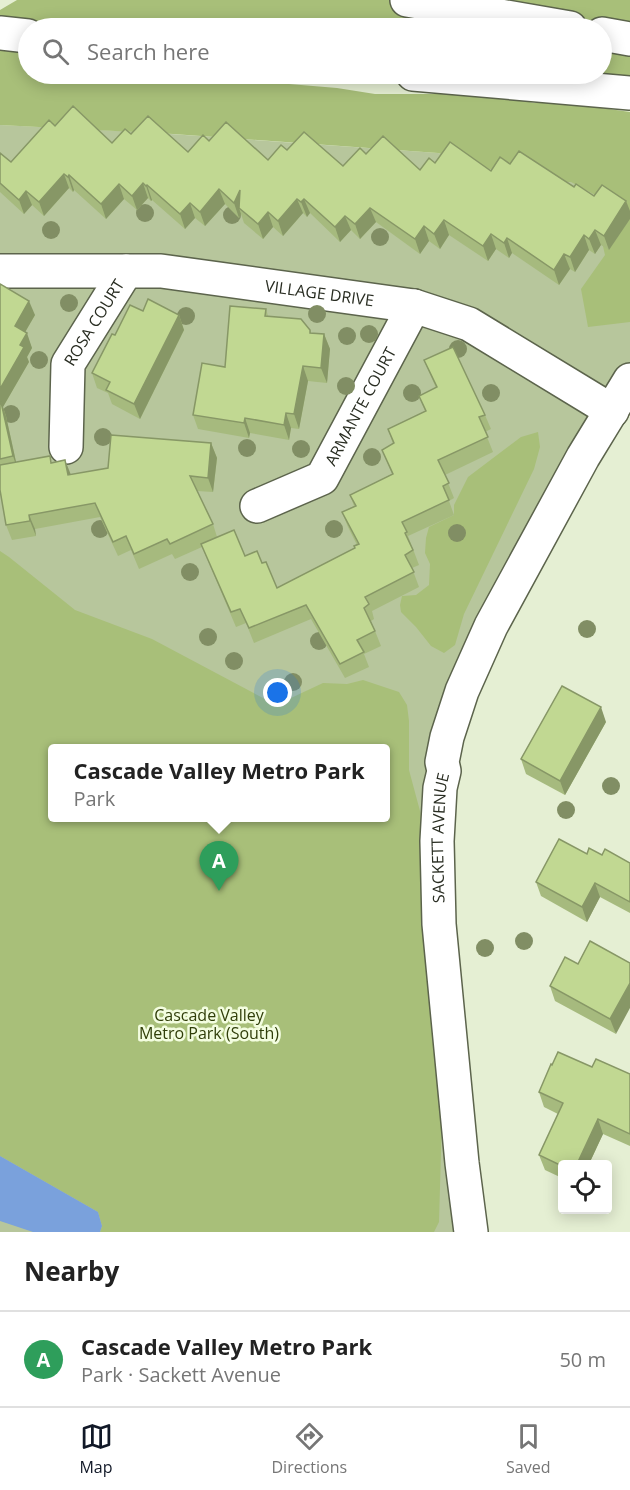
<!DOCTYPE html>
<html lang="en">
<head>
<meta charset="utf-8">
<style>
  body { margin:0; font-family:"Open Sans",sans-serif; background:#f6f6f6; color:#222 }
  .controls { position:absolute; right:18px; bottom:18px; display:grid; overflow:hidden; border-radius:6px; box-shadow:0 3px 15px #0003 }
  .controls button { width:54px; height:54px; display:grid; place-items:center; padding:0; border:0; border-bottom:2px solid #e0e0e0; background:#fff; color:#222; font:30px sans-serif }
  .you { position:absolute; left:278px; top:693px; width:21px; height:21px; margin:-15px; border:4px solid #fff; border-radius:50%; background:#1a73e8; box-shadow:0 0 0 9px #1a73e833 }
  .badge { display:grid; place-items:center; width:39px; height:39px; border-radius:50%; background:#111827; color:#fff; font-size:20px; font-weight:700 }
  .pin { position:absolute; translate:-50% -50px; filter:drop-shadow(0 2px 3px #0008) }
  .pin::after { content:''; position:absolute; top:32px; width:21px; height:18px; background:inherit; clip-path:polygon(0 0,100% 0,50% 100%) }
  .popup { position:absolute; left:48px; top:744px; width:342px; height:78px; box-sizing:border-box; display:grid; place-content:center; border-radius:6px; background:#fff; filter:drop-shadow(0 2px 4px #0005); font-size:20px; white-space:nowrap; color:#767676 }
  .popup b { font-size:22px; color:#222 }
  .popup::after { content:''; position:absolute; left:50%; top:100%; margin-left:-12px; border:12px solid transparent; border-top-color:#fff }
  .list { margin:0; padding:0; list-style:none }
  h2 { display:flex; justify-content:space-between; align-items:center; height:78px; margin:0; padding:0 24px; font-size:26px }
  h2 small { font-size:20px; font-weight:400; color:#767676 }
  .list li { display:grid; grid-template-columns:39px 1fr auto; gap:18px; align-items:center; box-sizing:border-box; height:96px; padding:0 24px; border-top:2px solid #e0e0e0 }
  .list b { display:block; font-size:22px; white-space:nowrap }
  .list p { margin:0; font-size:20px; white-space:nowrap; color:#767676 }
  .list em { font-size:20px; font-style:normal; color:#767676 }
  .icon { flex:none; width:33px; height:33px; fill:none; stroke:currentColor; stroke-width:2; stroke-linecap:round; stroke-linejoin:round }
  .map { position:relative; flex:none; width:630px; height:1232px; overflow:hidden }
  .search { position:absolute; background:#fff; box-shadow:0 3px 15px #0003; left:18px; right:18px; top:18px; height:66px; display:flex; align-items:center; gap:15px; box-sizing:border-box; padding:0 21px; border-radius:33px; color:#767676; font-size:22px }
  .sheet { height:174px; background:#fff }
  nav { display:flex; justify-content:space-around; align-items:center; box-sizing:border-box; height:84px; border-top:2px solid #e0e0e0; background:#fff; font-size:16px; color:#767676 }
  nav a { display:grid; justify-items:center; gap:3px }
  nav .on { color:#111827 }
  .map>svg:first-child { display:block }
  .green { fill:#b7c69c; fill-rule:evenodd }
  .forest { fill:#a8bf79; fill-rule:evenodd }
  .water { fill:#7aa1dc }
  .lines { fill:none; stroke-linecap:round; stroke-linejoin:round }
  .minor-casing { stroke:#5c644c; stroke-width:36 }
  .minor { stroke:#fff; stroke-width:33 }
  .tree { fill:#818e64 }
  .wall { fill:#a6ba7e }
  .shaded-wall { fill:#879766 }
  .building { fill:#c1d892; stroke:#879766; stroke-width:1.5 }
  .labels { text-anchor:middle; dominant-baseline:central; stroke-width:5; stroke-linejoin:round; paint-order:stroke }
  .street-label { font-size:16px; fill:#292d22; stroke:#f3fde0 }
  .park-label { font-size:16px; fill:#303e09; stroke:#f3fde0 }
</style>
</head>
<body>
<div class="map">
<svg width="630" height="1232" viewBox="0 0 630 1232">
  <rect width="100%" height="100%" fill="#e5efd3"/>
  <path class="green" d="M0,125L142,132L438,153L476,166L630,180V380L441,762L471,1232H0ZM52,748H386V818H52Z"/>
  <g class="forest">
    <path d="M17,0H630V92L429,74H602V28H28L0,30V10Z"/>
    <path d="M0,47L28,49V74H206L265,82L337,88L375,94H464L500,97L535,103L553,101L630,112V322L588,327L581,289L605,255L595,211L597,196L571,182H550L476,166L438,153L173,134L0,125Z"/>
    <path d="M538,432L540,447L534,469L464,614L455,645L444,653L431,646L416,627L401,612L400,605L402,596L416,595L429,585L430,564L425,553L426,538L429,527L454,515V505L468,477L521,437Z"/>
    <path d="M0,551L9,557L75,610L152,639L276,705L323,683L347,684L363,680L399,692L407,705L409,721V770L420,811L434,946L443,1082L439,1222L434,1232H100L102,1226L98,1212L0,1156ZM52,748H386V818H52Z"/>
  </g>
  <path class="water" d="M0,1156L98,1212L102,1226L100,1232H33L0,1221Z"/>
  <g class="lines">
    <g class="minor-casing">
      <g id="minor">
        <path d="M407,0L570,28"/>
        <path d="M0,33L28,36"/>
        <path d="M602,34L630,39"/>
        <path d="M413,74L630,93"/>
        <path id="s1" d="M0,271H161L414,306L469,324L612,411"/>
        <path id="s2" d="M66,447L68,364L126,271"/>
        <path id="s3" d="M257,506L322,478L414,306"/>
        <path id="s4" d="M471,1232L462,1163L439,924L437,841L440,788L444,771L442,762L447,737L462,691L491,626L583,457L630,380"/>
      </g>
    </g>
    <use href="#minor" class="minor"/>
  </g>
  <g class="tree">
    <circle cx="145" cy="213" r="9"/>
    <circle cx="232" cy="215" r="9"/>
    <circle cx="51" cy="230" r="9"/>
    <circle cx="380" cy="237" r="9"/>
    <circle cx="69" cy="303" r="9"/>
    <circle cx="317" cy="314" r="9"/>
    <circle cx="186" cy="316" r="9"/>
    <circle cx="369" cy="334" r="9"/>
    <circle cx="347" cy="336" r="9"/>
    <circle cx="458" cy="349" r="9"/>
    <circle cx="39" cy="360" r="9"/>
    <circle cx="346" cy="386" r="9"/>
    <circle cx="412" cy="393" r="9"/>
    <circle cx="491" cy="393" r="9"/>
    <circle cx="11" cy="414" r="9"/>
    <circle cx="103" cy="437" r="9"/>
    <circle cx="247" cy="448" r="9"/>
    <circle cx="301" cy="449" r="9"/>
    <circle cx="372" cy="457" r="9"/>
    <circle cx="100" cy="529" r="9"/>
    <circle cx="334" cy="529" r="9"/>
    <circle cx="457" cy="533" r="9"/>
    <circle cx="190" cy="572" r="9"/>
    <circle cx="587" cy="629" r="9"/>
    <circle cx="208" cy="637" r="9"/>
    <circle cx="319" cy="641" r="9"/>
    <circle cx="234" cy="661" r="9"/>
    <circle cx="293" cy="682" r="9"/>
    <circle cx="611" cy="786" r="9"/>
    <circle cx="566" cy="810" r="9"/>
    <circle cx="524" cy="941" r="9"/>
    <circle cx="485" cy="948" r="9"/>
  </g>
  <g class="wall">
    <path d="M55,126L112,143L131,134L188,152L209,141L268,160L287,150L343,166L366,154L420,170L435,163L491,171L510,164L574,187L594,196L626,201L630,211V219L609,250L601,245L595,254L589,250L575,272L570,269L559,285L512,253L509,258L496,249L488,261L449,235L440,249L429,241L420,254L376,222L360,239L351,230L340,242L310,213L307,217L303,213L283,236L273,227L263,239L244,223L241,214L239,218L225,204L205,226L195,218L185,229L152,200L151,201L148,198L137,210L124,199L106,219L74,190L73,192L69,188L44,216L32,205L24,214L0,192V153L11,162Z"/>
    <path d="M0,285L35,315L25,332L32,348L27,357L29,362L3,407L6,416L16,462L52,463L71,475L108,468L211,443L217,458L213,492L197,491L213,524L217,537L245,556L262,563L277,588L354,548L357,545L348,527L342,512L354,506L350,495L392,474L382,450L393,444L388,429L425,411L419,396L436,388L424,360L485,415L491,429L485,432L493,452L445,475L454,498L449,501L454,515L408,536L419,565L412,568L419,587L372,611L374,619L371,621L381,646L364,654L369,667L345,678L311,619L254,643L246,623L236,627L202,547L175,559L172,554L139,569L131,550L118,556L100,517L35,529L36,536L12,540L6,525L0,490Z"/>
    <path d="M266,309L268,316L310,330L311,333L324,334L330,349L327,383L308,381L299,429L291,428L289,440L250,433L249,438L198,429L193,415Z"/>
    <path d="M143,311L179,315L184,330L140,419L112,404L108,393L97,388L92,373L115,335Z"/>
    <path d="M606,722L565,795L526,774L521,759Z"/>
    <path d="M587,854L602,855L630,863V913L600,897L587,922L541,896L536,882Z"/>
    <path d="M590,941L616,1034L555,1001L550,986L578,964Z"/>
    <path d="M552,1065L592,1067L630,1074V1146L603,1134L589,1164H562V1178L545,1170L539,1155L558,1114L544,1107L539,1092Z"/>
  </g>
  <g class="shaded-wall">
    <path d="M64,174L69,188L44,216L39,202Z"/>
    <path d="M69,175L74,190L73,192L68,177Z"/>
    <path d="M143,183L148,198L137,210L132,196Z"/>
    <path d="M119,184L124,199L106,219L101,204Z"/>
    <path d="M147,185L152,200L151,201L146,186Z"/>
    <path d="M219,189L225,204L205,226L200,212Z"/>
    <path d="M240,190L239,208L241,214L239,218L234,203Z"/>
    <path d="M26,191L32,205L24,214L19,200Z"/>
    <path d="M297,199L303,213L283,236L278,221Z"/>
    <path d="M304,199L310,213L307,217L301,202Z"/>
    <path d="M626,201L630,211V219L609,250L604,236Z"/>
    <path d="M190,203L195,218L185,229L180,214Z"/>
    <path d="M370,208L376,222L360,239L355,224Z"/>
    <path d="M268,212L273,227L263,239L258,224Z"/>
    <path d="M345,216L351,230L340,242L335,227Z"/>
    <path d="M444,220L449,235L440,249L434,234Z"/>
    <path d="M424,226L429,241L420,254L415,239Z"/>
    <path d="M595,230L601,245L595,254L589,239Z"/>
    <path d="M491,234L496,249L488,261L483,246Z"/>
    <path d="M584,235L589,250L575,272L570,257Z"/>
    <path d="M507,238L512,253L509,258L504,243Z"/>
    <path d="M564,254L570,269L559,285L554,270Z"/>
    <path d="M29,301L35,315L20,341L15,326Z"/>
    <path d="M179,315L184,330L140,419L134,404Z"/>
    <path d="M27,333L32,348L27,357L29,362L3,407L6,416L18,471L13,456L0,407V389L20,345Z"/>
    <path d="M324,334L330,349L327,383L321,368Z"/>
    <path d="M303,366L308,381L299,429L294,414Z"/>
    <path d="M286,413L291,428L289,440L284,425Z"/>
    <path d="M245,418L250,433L249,438L244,423Z"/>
    <path d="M211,443L217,458L213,492L208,478Z"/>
    <path d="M65,460L71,475H68Z"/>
    <path d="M29,515L35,529L36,536L30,521Z"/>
    <path d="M601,707L606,722L565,795L560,781Z"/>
    <path d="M595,883L600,897L587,922L582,907Z"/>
    <path d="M630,983V1008L616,1034L610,1019Z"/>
    <path d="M598,1119L603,1134L589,1164H577Z"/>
  </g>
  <g class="building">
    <path d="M73,106L112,143L125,129L131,134L148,116L188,152L203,135L209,141L226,122L268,160L281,145L287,150L304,132L343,166L360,148L366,154L383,136L420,170L429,158L435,163L450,142L491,171L500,157L510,164L519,151L574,187L576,184L594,196L602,185L626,201L604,236L595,230L589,239L584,235L570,257L564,254L554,270L507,238L504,243L491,234L483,246L444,220L434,234L424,226L415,239L370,208L355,224L345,216L335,227L304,199L301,202L297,199L278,221L268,212L258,224L239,208L240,190L234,203L219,189L200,212L190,203L180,214L147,185L146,186L143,183L132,196L119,184L101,204L69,175L68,177L64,174L39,202L26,191L19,200L0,183V153L11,162L49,120L55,126Z"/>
    <path d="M0,284L29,301L15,326L27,333L20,345L24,347L0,389Z"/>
    <path d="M148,299L179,315L134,404L106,390L110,382L92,373L112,334L115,335L130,305L143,311Z"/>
    <path d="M230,306L266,309L265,316L301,319L310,330V333L324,334L321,368L303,366L294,414L286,413L284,425L245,418L244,423L193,415L202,363L225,367Z"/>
    <path d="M453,347L485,415L479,417L488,437L438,460L449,483L443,486L449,500L402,522L407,532L405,533L413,550L405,555L414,572L365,597L369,604L364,608L375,631L357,640L364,652L340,664L306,605L249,628L240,609L231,612L201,544L234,530L245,556L257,551L262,563L266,562L277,588L355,548L354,546L359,544L342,512L356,506L350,495L393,474L382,450L394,443L388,429L426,411L419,396L437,387L424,360Z"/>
    <path d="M0,402H1L13,456L0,459Z"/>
    <path d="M111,435L211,443L208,478L190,476L213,524L170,544L167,539L134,554L126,536L113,542L95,503L29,515L30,521L6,525L0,490V465L50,456L51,463L65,460L68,475L108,468Z"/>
    <path d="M562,686L601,707L560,781L521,759Z"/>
    <path d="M559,839L587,854L589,848L602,855L605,849L630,863V902L595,883L582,907L536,882Z"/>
    <path d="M590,941L630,963V983L610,1019L550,986L565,957L578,964Z"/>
    <path d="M558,1052L592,1067L596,1059L630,1074V1134L598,1119L577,1164H562V1166L539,1155L563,1103L539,1092L551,1064L552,1065Z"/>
  </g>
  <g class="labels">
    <g class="street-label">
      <text stroke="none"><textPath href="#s1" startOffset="321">VILLAGE DRIVE</textPath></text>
      <text stroke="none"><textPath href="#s2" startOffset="132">ROSA COURT</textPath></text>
      <text stroke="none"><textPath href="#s3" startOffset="152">ARMANTE COURT</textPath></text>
      <text stroke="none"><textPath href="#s4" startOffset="396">SACKETT AVENUE</textPath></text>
    </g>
    <g class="park-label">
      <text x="209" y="1015">Cascade Valley<tspan x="209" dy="18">Metro Park (South)</tspan></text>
    </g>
  </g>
</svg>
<div class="controls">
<button><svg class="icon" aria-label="locate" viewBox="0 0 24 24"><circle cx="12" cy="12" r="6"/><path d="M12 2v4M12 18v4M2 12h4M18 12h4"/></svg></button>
</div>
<div class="you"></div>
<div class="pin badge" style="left:219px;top:891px;background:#2e9e5b">A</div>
<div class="popup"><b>Cascade Valley Metro Park</b>Park</div>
<div class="search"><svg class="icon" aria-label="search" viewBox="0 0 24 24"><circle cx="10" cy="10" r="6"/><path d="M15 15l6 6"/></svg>Search here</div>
</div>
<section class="sheet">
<h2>Nearby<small></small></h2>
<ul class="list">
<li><span class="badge" style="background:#2e9e5b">A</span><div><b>Cascade Valley Metro Park</b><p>Park · Sackett Avenue</p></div><em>50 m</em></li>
</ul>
</section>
<nav>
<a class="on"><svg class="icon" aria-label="map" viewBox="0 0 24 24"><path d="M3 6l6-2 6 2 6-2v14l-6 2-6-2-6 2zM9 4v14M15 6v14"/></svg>Map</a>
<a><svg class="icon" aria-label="directions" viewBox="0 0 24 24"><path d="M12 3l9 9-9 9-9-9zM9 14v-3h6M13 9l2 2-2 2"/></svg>Directions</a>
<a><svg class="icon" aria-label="saved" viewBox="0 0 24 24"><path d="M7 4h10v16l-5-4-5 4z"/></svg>Saved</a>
</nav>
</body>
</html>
